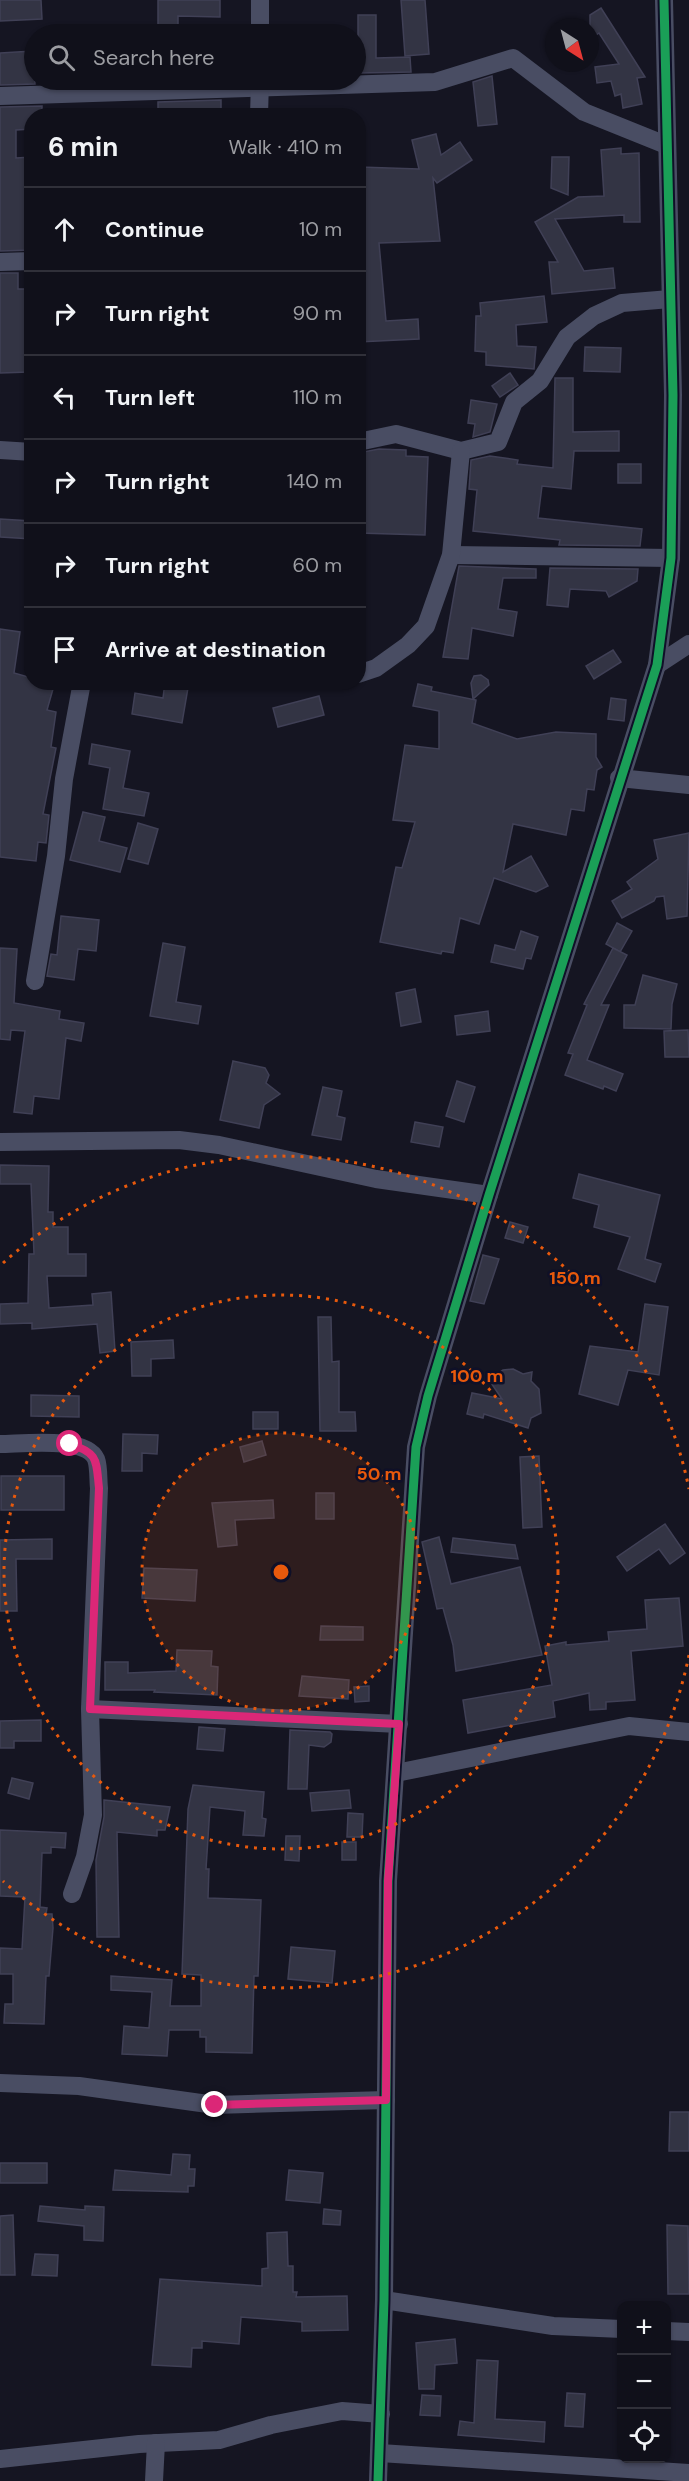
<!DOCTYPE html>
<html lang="en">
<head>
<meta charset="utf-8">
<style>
  body { margin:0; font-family:"DM Sans",sans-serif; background:#1e1e27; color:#f1f3f6 }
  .controls { position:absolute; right:18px; bottom:18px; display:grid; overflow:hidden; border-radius:12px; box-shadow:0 2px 4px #0004 }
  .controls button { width:54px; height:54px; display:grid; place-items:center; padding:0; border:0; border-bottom:2px solid #303039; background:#10101a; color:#f1f3f6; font:30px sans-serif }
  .compass { position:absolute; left:545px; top:18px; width:54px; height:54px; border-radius:50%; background:#10101a; box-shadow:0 2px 4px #0004; rotate:144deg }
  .stop { position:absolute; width:18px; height:18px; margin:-14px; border:4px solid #db2777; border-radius:50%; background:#fff }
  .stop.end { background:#db2777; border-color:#fff; box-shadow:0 2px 6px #0008 }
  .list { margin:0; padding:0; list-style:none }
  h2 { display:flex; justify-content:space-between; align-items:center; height:78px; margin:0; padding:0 24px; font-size:26px }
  h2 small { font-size:20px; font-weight:400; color:#9c9da2 }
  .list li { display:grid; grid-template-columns:39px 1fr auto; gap:18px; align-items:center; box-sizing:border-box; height:84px; padding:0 24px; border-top:2px solid #303039 }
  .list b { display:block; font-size:22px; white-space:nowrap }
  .list em { font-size:20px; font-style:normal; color:#9c9da2 }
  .icon { flex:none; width:33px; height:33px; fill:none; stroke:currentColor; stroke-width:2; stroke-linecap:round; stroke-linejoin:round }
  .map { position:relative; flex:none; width:689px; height:2481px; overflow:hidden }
  .search { position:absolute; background:#10101a; box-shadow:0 2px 4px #0004; left:24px; top:24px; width:342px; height:66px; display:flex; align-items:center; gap:15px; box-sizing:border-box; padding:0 21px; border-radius:33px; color:#9c9da2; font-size:22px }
  .panel { position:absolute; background:#10101a; box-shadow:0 2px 4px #0004; left:24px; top:108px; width:342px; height:582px; border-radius:24px }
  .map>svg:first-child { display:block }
  .building { fill:#333444; stroke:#404056; stroke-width:1.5 }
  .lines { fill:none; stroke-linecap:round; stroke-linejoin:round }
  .minor { stroke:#494d63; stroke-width:18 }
  .cycleway-casing { stroke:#0f1028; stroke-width:13 }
  .cycleway { stroke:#1a9f57; stroke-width:9 }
  .route { stroke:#db2777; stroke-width:8 }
  .ring { fill:none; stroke:#e8590c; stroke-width:3; stroke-dasharray:3 6 }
  .centre { fill:#e8590c; stroke:#0f1028; stroke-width:3 }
  .ring-label { font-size:18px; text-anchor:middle; font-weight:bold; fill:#e8590c; stroke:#0f1028; stroke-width:5; stroke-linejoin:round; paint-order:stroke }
</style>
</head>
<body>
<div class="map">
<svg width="689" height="2481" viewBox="0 0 689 2481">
  <rect width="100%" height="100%" fill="#151522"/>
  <g class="building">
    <path d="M0,0H41L42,19L0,21Z"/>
    <path d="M158,0H220V17L178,16V34H158Z"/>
    <path d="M401,0H425L429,54L405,56Z"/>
    <path d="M601,8L645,77L637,78L642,104L623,108L621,94L615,96L611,81L597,83L595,67L619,64L599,33L590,39V15Z"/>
    <path d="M358,15H376V58L410,57L411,72L358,73Z"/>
    <path d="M33,51L35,84L0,85V53Z"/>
    <path d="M492,76L497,124L478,126L473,82Z"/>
    <path d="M221,100V116H158V102Z"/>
    <path d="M42,106V116H32V129L16,130V158L32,157V250L0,251V107Z"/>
    <path d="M436,134L441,155L460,142L472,160L437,183L433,178L440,241L379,243L386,321L418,319L419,339L358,342V252L362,251L360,167L419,169L412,140Z"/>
    <path d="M621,148V154L639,153L640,222H624V215L555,219L584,271L613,268L615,288L552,294L549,262H558L535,222L578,197L604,196L601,150Z"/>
    <path d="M552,157H569L568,195L551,188Z"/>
    <path d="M0,273H18V289H32L29,372L0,373Z"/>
    <path d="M544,296L547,322L516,325L517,346L536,347L534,369L486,365V352L475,351L476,316H481L480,303Z"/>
    <path d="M585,347L621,348L620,372L584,371Z"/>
    <path d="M510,373L518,385L500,397L492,386Z"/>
    <path d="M555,378H573V432L619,431V451H574L571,489L542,486L538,518L642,529L640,546L559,545L560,540L473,531L477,490L469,489L471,460L490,456L518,460L517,464L553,468Z"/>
    <path d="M471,400L497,404L490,432L473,437L475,424L468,423Z"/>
    <path d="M379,449L406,450V456L428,457L425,535L358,533V453Z"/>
    <rect x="618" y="464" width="23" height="19"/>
    <path d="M0,519L32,521V539L0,537Z"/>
    <path d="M459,566L536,569V578H503L498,609L517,612L513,636L472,628L468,659L443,657Z"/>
    <path d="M550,568L638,569L637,581L609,597L606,591L570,589L568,607L547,605Z"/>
    <path d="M0,629L20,632L14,673L32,678V682H55L47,710L56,712L51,747L56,748L43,814L49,815L46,843L38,842L36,861L0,857Z"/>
    <path d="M613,650L621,662L594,679L586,666Z"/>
    <path d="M481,675L488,680L489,685L473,699L471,683L474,676Z"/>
    <path d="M165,682H189L182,723L132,714L135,693L163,698Z"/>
    <path d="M418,684L432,687L431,691L476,700L472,723L517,739L556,732L596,734V757L602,767L597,770L594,790L587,789L584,811L571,809L566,835L513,824L503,872L531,856L548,886L536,892L494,878L479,924L460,918L453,953L442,951L441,954L380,942L396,867L402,868L415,822L393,820L405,745L439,749V711L413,706Z"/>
    <path d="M319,696L324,715L278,727L273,708Z"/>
    <path d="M611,698L626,700L624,721L608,719Z"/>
    <path d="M92,744L130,751L123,788L149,793L144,816L103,809L110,768L89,764Z"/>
    <path d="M83,812L105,817L99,841L127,848L120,872L70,860Z"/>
    <path d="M138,823L158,829L148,864L128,859Z"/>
    <path d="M689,833L687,916L667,919L664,896L656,897L654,901L622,918L612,901L632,889L627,882L658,859L654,840Z"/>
    <path d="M61,916L99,920L96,951L78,949L74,980L47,976L51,954L57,955Z"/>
    <path d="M617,923L632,931L620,952L606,944Z"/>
    <path d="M521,931L538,937L531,959L526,958L523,969L491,962L495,945L515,950Z"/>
    <path d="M163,943L185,947L176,1002L201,1006L198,1024L150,1016Z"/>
    <path d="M0,948L17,949L14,1003L60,1011L59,1019L84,1023L81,1041L66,1038L59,1099L34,1096L32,1114L14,1112L25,1031L11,1030L10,1040L0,1039Z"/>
    <path d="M613,948L627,955L601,1005H609L587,1060L623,1074L616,1091L604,1086L603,1089L565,1075L573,1054L568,1053L587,1005L584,1004Z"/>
    <path d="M643,975L677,984L672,1004L671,1029L624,1028V1005H635Z"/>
    <path d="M415,989L421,1022L401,1026L396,993Z"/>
    <path d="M488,1011L490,1031L457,1035L455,1016Z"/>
    <path d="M688,1030L689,1057H665L664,1031Z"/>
    <path d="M233,1061L265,1068L269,1075L266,1083L280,1094L264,1105L259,1128L220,1120Z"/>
    <path d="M457,1081L475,1087L464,1122L446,1116Z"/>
    <path d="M323,1087L342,1091L337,1116L345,1118L341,1140L312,1135Z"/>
    <path d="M415,1122L443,1127L439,1147L411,1142Z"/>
    <path d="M0,1165L49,1166L48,1212H53V1227H68V1254H86V1276H47L49,1308L93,1305L92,1294L111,1292L115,1351L100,1353L97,1324L32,1329V1323L0,1324V1304L28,1303L29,1254H34L31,1184H0Z"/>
    <path d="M579,1174L660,1195L645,1259L661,1264L655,1282L618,1269L630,1237L594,1227L599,1205L573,1198Z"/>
    <path d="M510,1222L528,1227L523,1243L505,1238Z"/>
    <path d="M483,1255L499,1259L484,1304L470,1301Z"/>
    <path d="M645,1304L668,1307L659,1375L628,1370L618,1405L579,1394L590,1346L638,1352Z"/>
    <path d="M318,1317H331L332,1362L339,1361V1412H355L356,1431H320Z"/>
    <path d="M173,1340L174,1358L151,1359V1376H132L131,1342Z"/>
    <path d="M513,1369L523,1374L532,1372L531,1381L539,1389L541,1413L531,1418L528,1428L484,1414L483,1418L467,1414L472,1393L502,1399L489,1380L503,1370Z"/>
    <path d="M31,1395L79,1396V1417L31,1416Z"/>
    <rect x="253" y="1412" width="25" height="17"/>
    <path d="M123,1434L158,1435L157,1454L142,1453V1471H122Z"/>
    <path d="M262,1441L266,1455L244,1462L240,1447Z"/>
    <path d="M539,1456L542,1527L523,1528L520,1457Z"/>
    <rect x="1" y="1476" width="63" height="34"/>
    <rect x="316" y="1493" width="18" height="26"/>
    <path d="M273,1500L274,1518L235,1520L237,1545L218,1547L212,1503Z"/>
    <path d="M665,1524L685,1553L670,1564L659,1549L627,1571L617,1557Z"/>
    <path d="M439,1537L451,1584L520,1567L542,1655L456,1671L453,1645L443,1608L437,1609L422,1542Z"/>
    <path d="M453,1538L515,1545L518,1559L451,1552Z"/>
    <path d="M52,1539V1559H16L17,1611H0V1540Z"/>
    <path d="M144,1568L197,1570L195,1601L142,1598Z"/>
    <path d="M679,1598L683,1646L631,1651L635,1700L606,1702V1709L590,1710L589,1693L553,1701L555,1717L468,1733L463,1700L552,1685L545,1646L566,1642V1645L609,1641L608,1632L647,1629L645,1600Z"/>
    <path d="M321,1626L363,1627V1640H320Z"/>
    <path d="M177,1650L212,1651L211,1666L218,1667L217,1695L154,1692L155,1690H105V1662H128V1673L176,1671Z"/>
    <path d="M302,1676L349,1680L348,1699L299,1696Z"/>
    <path d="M369,1686V1701L355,1702L354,1687Z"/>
    <path d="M41,1720V1741H14V1748H0V1721Z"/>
    <path d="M199,1727L225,1729L223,1751L197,1749Z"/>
    <path d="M290,1730L330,1732L332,1734L331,1742L324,1747L309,1745L307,1789H288Z"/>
    <path d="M12,1778L33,1783L29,1799L8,1793Z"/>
    <path d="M193,1785L264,1792L262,1818L266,1819L264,1836L243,1835L245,1811L210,1807L206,1869H209L208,1898L261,1900L258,1976H254L252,2053L206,2052V2037H200V2030H169L167,2056L122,2054L124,2026L149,2028L152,1992L111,1990V1976L172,1980L170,2006H201V1975L182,1974L188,1809Z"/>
    <path d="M349,1790L351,1808L312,1811L310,1793Z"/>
    <path d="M104,1800L170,1807L165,1830H157V1836L117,1832L119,1937H97L96,1860L104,1817Z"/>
    <path d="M348,1813L363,1814L362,1837H347Z"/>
    <path d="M0,1830L66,1833L65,1848L51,1847V1853H42L40,1907L47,1908L46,1914H52L53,1928L49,1976H46L44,2024L4,2023L5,2004H13V1974H0V1948L22,1949L25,1897L0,1896Z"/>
    <path d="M286,1836H300L299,1861L285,1860Z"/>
    <rect x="342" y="1842" width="14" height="18"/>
    <path d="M291,1947L335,1951L332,1983L288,1979Z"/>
    <path d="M670,2112H689V2151H669Z"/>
    <path d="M173,2154L190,2155L189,2169H195L194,2186H188V2192L113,2190L115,2170L171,2175Z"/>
    <rect x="0" y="2163" width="47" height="20"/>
    <path d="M289,2170L323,2173L320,2203L286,2200Z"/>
    <path d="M40,2206L85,2210V2206L104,2207L103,2241L84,2240V2226L38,2221Z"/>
    <path d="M324,2209L341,2211L340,2225L323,2224Z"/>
    <path d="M13,2215L15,2275H0V2216Z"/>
    <path d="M667,2225L688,2226L689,2294H668Z"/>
    <path d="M287,2232L288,2266H293V2292H297L296,2297L347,2296L348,2330L302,2331V2322L241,2317L239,2344L202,2341V2348H192L191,2367L152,2365L160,2279L262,2286V2269L268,2268L267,2233Z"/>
    <path d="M35,2254L58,2255L57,2276L32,2275Z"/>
    <path d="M455,2339L457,2363L435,2365L434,2389H419L416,2343Z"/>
    <path d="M477,2360L498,2361L495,2419L545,2422L544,2442L458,2435L460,2421L474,2423Z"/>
    <path d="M567,2393L585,2394L583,2427L565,2426Z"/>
    <path d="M422,2395L441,2396L440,2416L420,2415Z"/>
  </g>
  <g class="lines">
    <g class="minor">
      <path d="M260,34V0"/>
      <path d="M0,96L435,82L513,58L584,112L666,145"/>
      <path d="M259,116L260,80"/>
      <path d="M0,262L32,261"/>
      <path d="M358,442L396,434L461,451L498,442L514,402L540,381L567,337L594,316L622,303L670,299"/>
      <path d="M0,450L32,452"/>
      <path d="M451,555L671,558"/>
      <path d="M657,665L689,644"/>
      <path d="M358,674L376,668L408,645L426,626L451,555L461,451"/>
      <path d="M619,778L689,785"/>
      <path d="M35,981L56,856L64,779L82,682"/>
      <path d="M0,1142L179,1140L219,1145L376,1179L489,1195"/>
      <path d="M0,1444C22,1444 86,1436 96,1459C99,1467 98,1480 99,1488L90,1709L93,1815L85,1857L72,1894"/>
      <path d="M90,1709L399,1724"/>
      <path d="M396,1773L629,1726L689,1732"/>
      <path d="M0,2083L79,2086L215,2105L386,2100"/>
      <path d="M384,2300L553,2326L622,2329"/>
      <path d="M666,2331L689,2332"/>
      <path d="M380,2453L689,2473"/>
      <path d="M0,2459L139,2444L219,2440L271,2425L342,2411L381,2414"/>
      <path d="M154,2481L156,2443"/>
      <path d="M378,2481L384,2300L388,1881L416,1447L428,1396L489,1195L657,665L671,558L673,395L664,0"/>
    </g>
    <g class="cycleway-casing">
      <path id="cycleway" d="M378,2481L384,2300L388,1881L416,1447L428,1396L489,1195L657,665L671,558L673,395L664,0"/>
    </g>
    <use href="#cycleway" class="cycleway"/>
  </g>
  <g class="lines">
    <path class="route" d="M70,1444C99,1453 96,1461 99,1488L90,1709L399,1724L388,1881L386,2100L215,2105"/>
  </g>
  <circle cx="281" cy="1572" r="139" fill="#e8590c" fill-opacity=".12"/>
  <g class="ring">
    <circle cx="281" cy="1572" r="139"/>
    <circle cx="281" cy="1572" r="277"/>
    <path d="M689 1655A416 416 0 0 1 3 1881M3 1263A416 416 0 0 1 689 1489"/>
  </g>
  <circle cx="281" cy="1572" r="9" class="centre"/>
  <g class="ring-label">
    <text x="575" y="1284">150 m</text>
    <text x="477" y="1382">100 m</text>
    <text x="379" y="1480">50 m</text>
  </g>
</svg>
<div class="controls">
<button>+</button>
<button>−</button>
<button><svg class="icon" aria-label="locate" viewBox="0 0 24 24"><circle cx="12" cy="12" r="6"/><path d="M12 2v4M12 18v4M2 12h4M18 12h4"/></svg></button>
</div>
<svg class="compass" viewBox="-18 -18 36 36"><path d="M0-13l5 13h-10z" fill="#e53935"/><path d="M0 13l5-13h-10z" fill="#9c9da2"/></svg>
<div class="stop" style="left:70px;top:1444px"></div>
<div class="stop end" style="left:215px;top:2105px"></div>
<div class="search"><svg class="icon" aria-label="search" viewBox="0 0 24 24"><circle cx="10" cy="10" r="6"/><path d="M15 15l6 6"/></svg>Search here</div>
<section class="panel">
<h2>6 min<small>Walk · 410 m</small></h2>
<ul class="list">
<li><svg class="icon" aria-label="ahead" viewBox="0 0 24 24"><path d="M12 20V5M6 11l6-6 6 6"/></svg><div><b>Continue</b></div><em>10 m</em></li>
<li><svg class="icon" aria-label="right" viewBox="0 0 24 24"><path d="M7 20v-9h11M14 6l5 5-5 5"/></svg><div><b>Turn right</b></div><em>90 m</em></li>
<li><svg class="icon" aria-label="left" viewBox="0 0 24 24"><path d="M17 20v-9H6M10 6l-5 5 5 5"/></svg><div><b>Turn left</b></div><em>110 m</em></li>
<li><svg class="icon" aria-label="right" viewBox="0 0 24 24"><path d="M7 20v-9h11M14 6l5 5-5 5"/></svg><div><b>Turn right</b></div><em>140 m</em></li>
<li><svg class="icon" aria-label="right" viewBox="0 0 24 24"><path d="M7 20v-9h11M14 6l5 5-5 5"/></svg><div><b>Turn right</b></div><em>60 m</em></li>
<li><svg class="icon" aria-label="arrive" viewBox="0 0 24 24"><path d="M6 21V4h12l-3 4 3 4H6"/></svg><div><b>Arrive at destination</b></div></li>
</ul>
</section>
</div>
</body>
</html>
